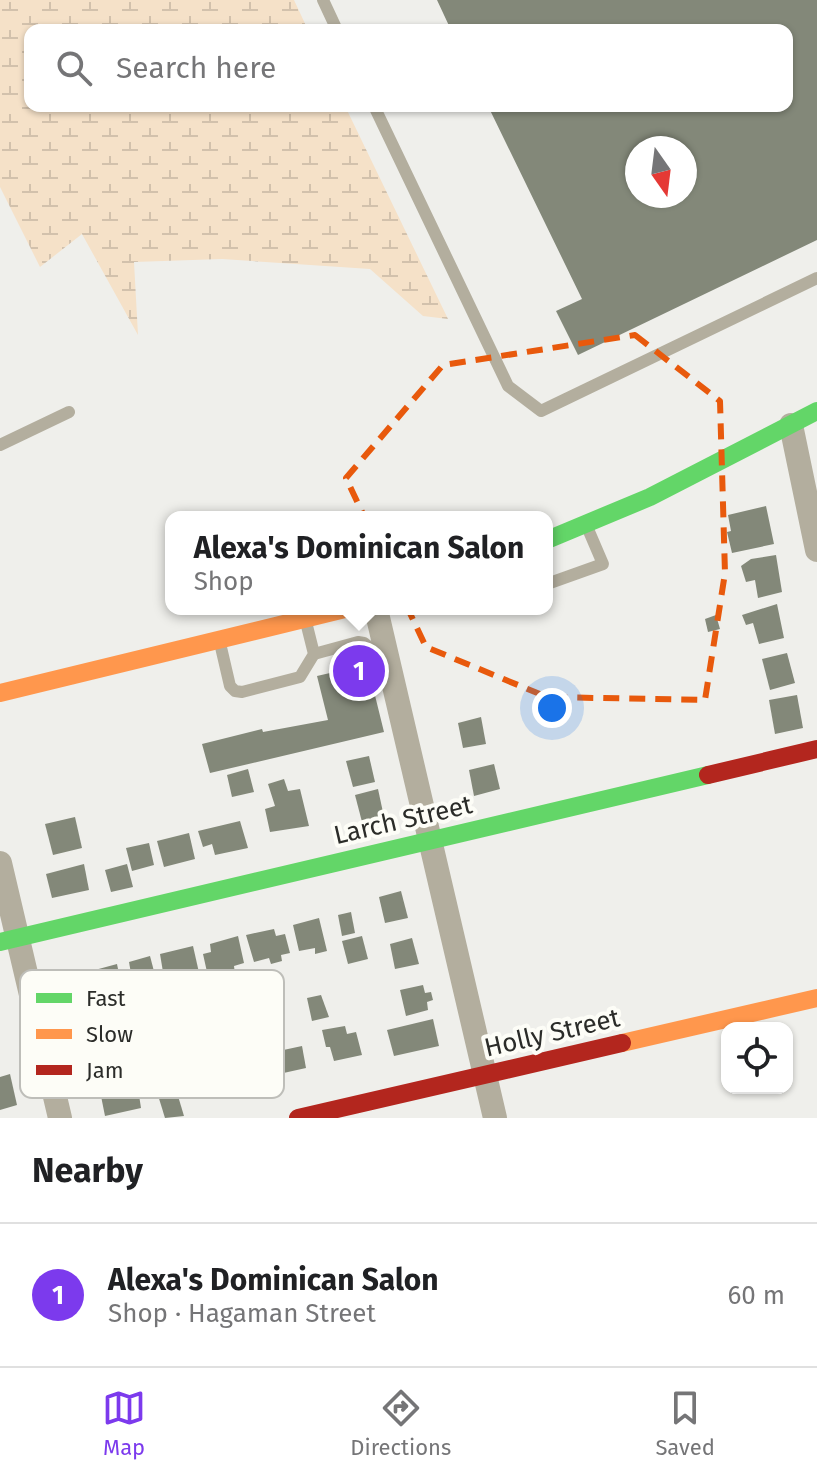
<!DOCTYPE html>
<html lang="en">
<head>
<meta charset="utf-8">
<style>
  body { margin:0; font-family:"Fira Sans",sans-serif; background:#f6f6f6; color:#202124 }
  .controls { position:absolute; right:24px; bottom:24px; display:grid; overflow:hidden; border-radius:16px; box-shadow:0 2px 6px #0004 }
  .controls button { width:72px; height:72px; display:grid; place-items:center; padding:0; border:0; border-bottom:2px solid #e0e0e0; background:#fff; color:#202124; font:40px sans-serif }
  .compass { position:absolute; left:625px; top:136px; width:72px; height:72px; border-radius:50%; background:#fff; box-shadow:0 2px 6px #0004; rotate:166deg }
  .you { position:absolute; left:552px; top:708px; width:28px; height:28px; margin:-20px; border:6px solid #fff; border-radius:50%; background:#1a73e8; box-shadow:0 0 0 12px #1a73e833 }
  .badge { display:grid; place-items:center; width:52px; height:52px; border-radius:50%; background:#7c3aed; color:#fff; font-size:26px; font-weight:700 }
  .pin { position:absolute; translate:-50% -50%; border:4px solid #fff; box-shadow:0 2px 8px #0006 }
  .popup { position:absolute; left:165px; top:511px; width:388px; height:104px; box-sizing:border-box; display:grid; place-content:center; border-radius:16px; background:#fff; filter:drop-shadow(0 2px 6px #0005); font-size:26px; white-space:nowrap; color:#757577 }
  .popup b { font-size:30px; color:#202124 }
  .popup::after { content:''; position:absolute; left:50%; top:100%; margin-left:-16px; border:16px solid transparent; border-top-color:#fff }
  .list { margin:0; padding:0; list-style:none }
  h2 { display:flex; justify-content:space-between; align-items:center; height:104px; margin:0; padding:0 32px; font-size:34px }
  h2 small { font-size:26px; font-weight:400; color:#757577 }
  .list li { display:grid; grid-template-columns:52px 1fr auto; gap:24px; align-items:center; box-sizing:border-box; height:144px; padding:0 32px; border-top:2px solid #e0e0e0 }
  .list b { display:block; font-size:30px; white-space:nowrap }
  .list p { margin:0; font-size:26px; white-space:nowrap; color:#757577 }
  .list em { font-size:26px; font-style:normal; color:#757577 }
  .icon { flex:none; width:44px; height:44px; fill:none; stroke:currentColor; stroke-width:2; stroke-linecap:round; stroke-linejoin:round }
  .map { position:relative; flex:none; width:817px; height:1118px; overflow:hidden }
  .search { position:absolute; background:#fff; box-shadow:0 2px 6px #0004; left:24px; right:24px; top:24px; height:88px; display:flex; align-items:center; gap:20px; box-sizing:border-box; padding:0 28px; border-radius:16px; color:#757577; font-size:30px }
  .sheet { height:248px; background:#fff }
  nav { display:flex; justify-content:space-around; align-items:center; box-sizing:border-box; height:112px; border-top:2px solid #e0e0e0; background:#fff; font-size:22px; color:#757577 }
  nav a { display:grid; justify-items:center; gap:4px }
  nav .on { color:#7c3aed }
  .map>svg:first-child { display:block }
  .wetland { fill:url(#wetland-marsh) }
  .building { fill:#838879; fill-rule:evenodd }
  .lines { fill:none; stroke-linecap:round; stroke-linejoin:round }
  .lane { stroke:#b3ae9e; stroke-width:12 }
  .street { stroke:#b3ae9e; stroke-width:24 }
  .fast { stroke:#63d668; stroke-width:18 }
  .slow { stroke:#ff974d; stroke-width:18 }
  .jam { stroke:#b3261e; stroke-width:18 }
  .marked { fill:none; stroke:#e8590c; stroke-width:6; stroke-dasharray:16 10; stroke-linejoin:round }
  .labels { text-anchor:middle; dominant-baseline:central; stroke-width:8; stroke-linejoin:round; paint-order:stroke }
  .street-label { font-size:26px; fill:#2b2c29; stroke:#fdfdf7 }
  .key { fill:#fdfdf7; stroke:#bebeb9; stroke-width:2 }
  .key-label { font-size:22px; fill:#2b2c29 }
</style>
</head>
<body>
<div class="map">
<svg width="817" height="1118" viewBox="0 0 817 1118">
  <defs>
    <pattern id="wetland-marsh" width="20" height="14" patternUnits="userSpaceOnUse" patternTransform="scale(2)"><rect width="20" height="14" fill="#f5e1c8"/><path d="M1 5h8M5 5V1M11 12h8M15 12V8" fill="none" stroke="#d2c1ac"/></pattern>
  </defs>
  <rect width="100%" height="100%" fill="#efefeb"/>
  <path class="wetland" d="M0,0H294L308,30H30V106H345L448,319L423,316L370,269L222,259L134,262L138,335L82,234L40,267L0,187Z"/>
  <g class="building">
    <path d="M437,0H817V240L578,355L556,311L582,299L488,106H787V30H451ZM637,148H685V196H637Z"/>
    <path d="M766,506L774,544L732,553L727,532L731,531L728,515Z"/>
    <path d="M776,555L782,592L758,598L755,580L746,582L741,566L751,559Z"/>
    <path d="M777,604L784,638L759,644L753,623L746,625L742,615Z"/>
    <path d="M716,615L720,629L708,632L705,619Z"/>
    <path d="M787,653L795,683L770,690L762,659Z"/>
    <path d="M367,663L384,732L210,773L202,744L262,729L263,732L328,720L317,676L330,673V671Z"/>
    <path d="M797,695L803,728L775,734L769,700Z"/>
    <path d="M481,717L486,744L463,748L458,723Z"/>
    <path d="M369,756L375,782L353,787L346,761Z"/>
    <path d="M494,764L500,789L474,796L469,770Z"/>
    <path d="M248,769L254,792L232,797L227,775Z"/>
    <path d="M284,779L288,791L300,789L309,826L270,832L265,809L275,806L268,784Z"/>
    <path d="M378,789L384,817L362,822L355,795Z"/>
    <path d="M75,817L82,848L53,855L45,824Z"/>
    <path d="M240,821L248,848L215,855L212,844L203,847L198,831Z"/>
    <path d="M189,833L195,859L164,867L157,841Z"/>
    <path d="M149,843L154,865L132,871L126,848Z"/>
    <path d="M84,864L89,890L52,898L46,874Z"/>
    <path d="M127,864L133,887L111,892L105,870Z"/>
    <path d="M401,891L408,918L385,923L379,897Z"/>
    <path d="M351,912L355,933L342,936L338,915Z"/>
    <path d="M319,918L327,951L315,954V948L299,951L293,925Z"/>
    <path d="M274,929L276,936L285,934L290,953L281,955L282,961L271,964L269,958L254,962L246,935Z"/>
    <path d="M238,936L244,963L234,966L235,974L222,977L220,969L207,972L203,954L211,952L210,944Z"/>
    <path d="M362,936L368,959L348,964L342,941Z"/>
    <path d="M412,938L419,964L395,969L390,944Z"/>
    <path d="M193,946L200,977L165,984L160,954Z"/>
    <path d="M150,956L156,979L133,985L129,962Z"/>
    <path d="M117,964L122,989L72,1000L69,977Z"/>
    <path d="M253,984L258,1002L249,1004L244,985Z"/>
    <path d="M423,985L425,993L431,992L433,1000L427,1002L428,1010L406,1016L400,990Z"/>
    <path d="M321,995L329,1017L312,1021L307,998Z"/>
    <path d="M234,1014L239,1036L221,1041L215,1018Z"/>
    <path d="M433,1019L439,1046L394,1056L387,1030Z"/>
    <path d="M213,1020L216,1041L204,1044L198,1023Z"/>
    <path d="M345,1026L347,1034L356,1032L362,1055L334,1061L330,1047H326L322,1030Z"/>
    <path d="M302,1046L306,1068L279,1074L274,1052Z"/>
    <path d="M246,1049L250,1056L265,1052L270,1075L241,1083L235,1053Z"/>
    <path d="M206,1054L216,1094L199,1098L198,1093L188,1095L180,1060Z"/>
    <path d="M10,1074L17,1105L0,1110V1077Z"/>
    <path d="M142,1081L145,1093L139,1095L141,1108L105,1116L100,1091Z"/>
    <path d="M175,1086L184,1116L165,1118L157,1092Z"/>
  </g>
  <g class="lines">
    <g class="lane">
      <path d="M323,0L337,30"/>
      <path d="M374,106L508,386L541,411L817,278"/>
      <path d="M0,445L69,412"/>
      <path d="M547,584L603,564L588,529"/>
      <path d="M220,643L230,686L235,691L242,692L300,677L314,654L306,622"/>
      <path d="M314,654L358,642L364,643L378,654L386,653"/>
    </g>
    <g class="street">
      <path d="M791,425L817,550"/>
      <path d="M376,609L495,1118"/>
      <path d="M0,863L60,1118"/>
    </g>
    <g class="fast">
      <path d="M547,540L650,497L817,411"/>
      <path d="M0,942L708,775"/>
    </g>
    <g class="slow">
      <path d="M0,693L345,609"/>
      <path d="M622,1043L817,998"/>
    </g>
    <g class="jam">
      <path d="M708,775L817,749"/>
      <path d="M298,1118L622,1043"/>
    </g>
  </g>
  <path class="marked" d="M635,335L720,401L725,573L705,700L547,697L426,647L346,478L443,365Z"/>
  <g class="labels">
    <g class="street-label">
      <text transform="translate(403 820) rotate(-13)">Larch Street</text>
      <text transform="translate(552 1033) rotate(-13)">Holly Street</text>
    </g>
  </g>
  <rect x="20" y="970" width="264" height="128" rx="12" class="key"/>
  <rect x="36" y="993" width="36" height="10" fill="#63d668"/>
  <rect x="36" y="1029" width="36" height="10" fill="#ff974d"/>
  <rect x="36" y="1065" width="36" height="10" fill="#b3261e"/>
  <g class="key-label">
    <text x="86" y="1006">Fast</text>
    <text x="86" y="1042">Slow</text>
    <text x="86" y="1078">Jam</text>
  </g>
</svg>
<div class="controls">
<button><svg class="icon" aria-label="locate" viewBox="0 0 24 24"><circle cx="12" cy="12" r="6"/><path d="M12 2v4M12 18v4M2 12h4M18 12h4"/></svg></button>
</div>
<svg class="compass" viewBox="-18 -18 36 36"><path d="M0-13l5 13h-10z" fill="#e53935"/><path d="M0 13l5-13h-10z" fill="#757577"/></svg>
<div class="you"></div>
<div class="pin badge" style="left:359px;top:671px">1</div>
<div class="popup"><b>Alexa's Dominican Salon</b>Shop</div>
<div class="search"><svg class="icon" aria-label="search" viewBox="0 0 24 24"><circle cx="10" cy="10" r="6"/><path d="M15 15l6 6"/></svg>Search here</div>
</div>
<section class="sheet">
<h2>Nearby<small></small></h2>
<ul class="list">
<li><span class="badge">1</span><div><b>Alexa's Dominican Salon</b><p>Shop · Hagaman Street</p></div><em>60 m</em></li>
</ul>
</section>
<nav>
<a class="on"><svg class="icon" aria-label="map" viewBox="0 0 24 24"><path d="M3 6l6-2 6 2 6-2v14l-6 2-6-2-6 2zM9 4v14M15 6v14"/></svg>Map</a>
<a><svg class="icon" aria-label="directions" viewBox="0 0 24 24"><path d="M12 3l9 9-9 9-9-9zM9 14v-3h6M13 9l2 2-2 2"/></svg>Directions</a>
<a><svg class="icon" aria-label="saved" viewBox="0 0 24 24"><path d="M7 4h10v16l-5-4-5 4z"/></svg>Saved</a>
</nav>
</body>
</html>
